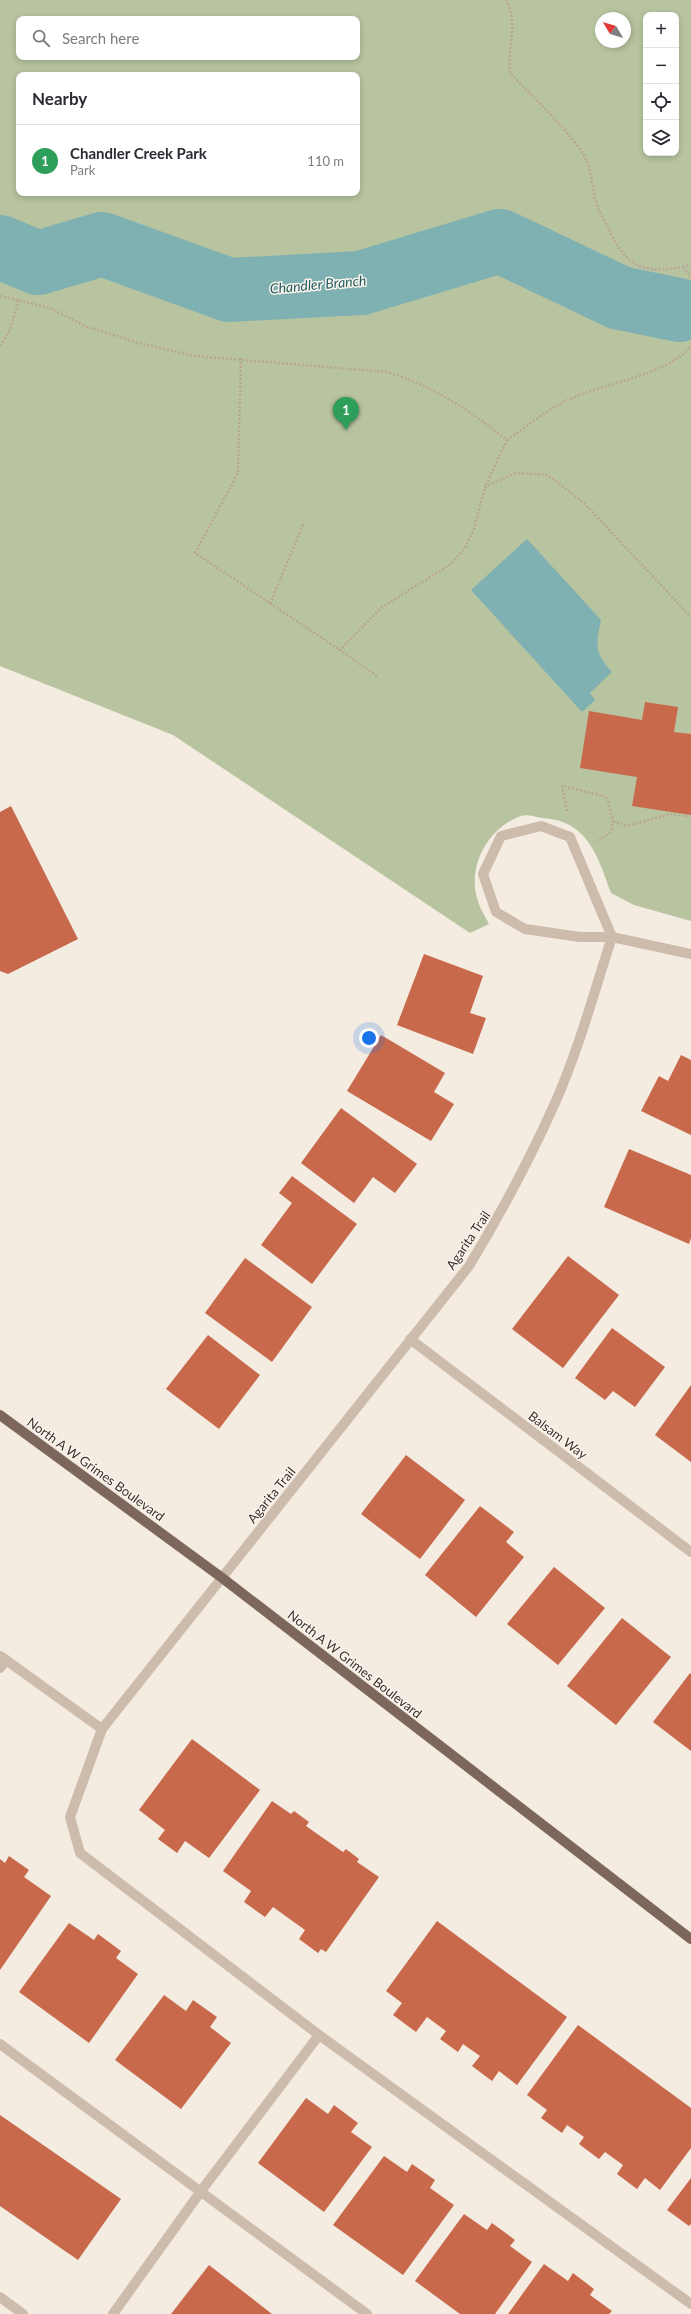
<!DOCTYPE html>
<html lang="en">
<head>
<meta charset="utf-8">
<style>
  body { margin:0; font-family:Lato,sans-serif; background:#f7f7f7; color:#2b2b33 }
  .controls { position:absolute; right:12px; top:12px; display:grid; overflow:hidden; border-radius:8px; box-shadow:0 2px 6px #0003 }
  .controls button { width:36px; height:36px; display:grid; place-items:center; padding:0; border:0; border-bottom:1px solid #e1e1e2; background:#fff; color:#2b2b33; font:20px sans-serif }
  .compass { position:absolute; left:595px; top:12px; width:36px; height:36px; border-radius:50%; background:#fff; box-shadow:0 2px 6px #0003; rotate:308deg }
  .you { position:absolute; left:369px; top:1038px; width:14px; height:14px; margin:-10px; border:3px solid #fff; border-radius:50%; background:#1a73e8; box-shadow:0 0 0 6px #1a73e833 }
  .badge { display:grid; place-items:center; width:26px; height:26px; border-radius:50%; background:#1f5a5e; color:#fff; font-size:13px; font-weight:700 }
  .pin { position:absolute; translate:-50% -33px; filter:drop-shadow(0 1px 2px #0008) }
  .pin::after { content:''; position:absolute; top:21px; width:14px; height:12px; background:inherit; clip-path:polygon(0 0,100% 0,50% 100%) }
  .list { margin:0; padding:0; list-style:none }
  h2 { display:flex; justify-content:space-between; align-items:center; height:52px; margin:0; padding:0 16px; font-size:17px }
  h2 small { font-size:13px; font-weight:400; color:#7c7c81 }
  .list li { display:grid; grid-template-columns:26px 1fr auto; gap:12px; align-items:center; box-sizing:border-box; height:72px; padding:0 16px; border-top:1px solid #e1e1e2 }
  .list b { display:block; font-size:15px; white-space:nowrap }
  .list p { margin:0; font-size:13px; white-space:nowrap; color:#7c7c81 }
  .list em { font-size:13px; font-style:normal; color:#7c7c81 }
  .icon { flex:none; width:22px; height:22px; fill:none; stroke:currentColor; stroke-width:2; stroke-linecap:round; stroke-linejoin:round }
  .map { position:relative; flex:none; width:691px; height:2314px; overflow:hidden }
  .search { position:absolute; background:#fff; box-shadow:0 2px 6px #0003; left:16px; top:16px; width:344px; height:44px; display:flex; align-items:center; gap:10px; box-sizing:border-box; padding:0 14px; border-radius:8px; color:#7c7c81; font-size:15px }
  .panel { position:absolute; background:#fff; box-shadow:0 2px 6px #0003; left:16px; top:72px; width:344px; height:124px; border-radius:8px }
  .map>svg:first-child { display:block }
  .green { fill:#b8c4a0; fill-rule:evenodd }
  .water { fill:#7fb0b2 }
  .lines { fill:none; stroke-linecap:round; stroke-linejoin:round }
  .river { stroke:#7fb0b2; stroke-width:64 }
  .building { fill:#c8694b }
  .path { stroke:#b9a596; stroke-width:2.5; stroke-dasharray:2 2; stroke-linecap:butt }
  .minor { stroke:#cdbbac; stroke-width:10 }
  .major { stroke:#7d675c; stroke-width:10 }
  .labels { text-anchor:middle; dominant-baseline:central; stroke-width:3; stroke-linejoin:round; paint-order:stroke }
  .street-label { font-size:13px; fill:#3b302b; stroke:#fbf5ee }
  .water-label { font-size:14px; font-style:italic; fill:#1f5a5e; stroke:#fbf5ee }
</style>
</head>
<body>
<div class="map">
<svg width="691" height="2314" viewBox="0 0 691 2314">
  <rect width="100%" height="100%" fill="#f4ebe1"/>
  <path class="green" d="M0,0H691V921L634,905L611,893C603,872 596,846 578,831C568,822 556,819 542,818C536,817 527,814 521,816C492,826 472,858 475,888C476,901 483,913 489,924L470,933L173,735L0,666ZM646,15H676V153H646ZM601,18H625V42H601ZM19,19H357V57H19ZM19,75H357V193H19Z"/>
  <path class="water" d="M527,539L601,620C596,646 594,652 612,672L590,693L595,700L582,712L471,590Z"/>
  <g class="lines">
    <path class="river" d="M0,247L38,263L102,244L229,290L361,283L500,241L620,298L679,310"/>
  </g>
  <g class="building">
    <path d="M645,702L678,707L674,732L691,734V815L632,806L637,777L580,768L589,711L642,720Z"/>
    <path d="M11,806L78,939L8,974L0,971V812Z"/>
    <path d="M424,954L483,976L470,1013L486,1018L473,1054L397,1025Z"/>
    <path d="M381,1035L445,1073L434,1092L454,1104L431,1141L347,1091Z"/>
    <path d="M681,1055L691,1060V1135L641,1111L659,1076L668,1081Z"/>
    <path d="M341,1108L417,1164L395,1193L373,1177L354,1203L301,1163Z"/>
    <path d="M629,1149L691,1175V1238L689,1244L604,1207Z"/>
    <path d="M292,1176L357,1224L312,1284L261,1245L292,1203L279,1193Z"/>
    <path d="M568,1256L619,1295L563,1368L512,1329Z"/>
    <path d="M245,1258L312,1307L272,1362L205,1313Z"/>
    <path d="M612,1328L665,1367L635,1407L613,1391L605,1400L575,1378Z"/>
    <path d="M208,1335L260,1375L219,1429L166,1389Z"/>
    <path d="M691,1385V1462L655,1435Z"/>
    <path d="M406,1455L465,1500L420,1559L361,1514Z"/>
    <path d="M480,1506L514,1532L506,1542L524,1557L476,1617L425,1575Z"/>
    <path d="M554,1567L605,1608L558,1665L507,1624Z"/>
    <path d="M622,1618L671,1657L616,1725L567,1686Z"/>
    <path d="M690,1673L691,1674V1751L653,1722Z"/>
    <path d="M192,1739L260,1790L209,1858L185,1841L177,1853L158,1839L165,1830L139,1810Z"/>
    <path d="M272,1801L291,1814L294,1811L309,1822L306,1826L343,1852L346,1849L359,1859L357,1862L379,1877L326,1952L321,1949L318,1953L299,1939L305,1930L273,1907L265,1917L244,1902L251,1891L223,1871Z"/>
    <path d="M9,1856L29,1870L24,1877L51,1896L0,1970V1859L5,1863Z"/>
    <path d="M437,1921L567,2017L517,2085L499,2071L492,2081L472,2066L480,2056L463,2044L458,2052L440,2039L446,2031L427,2017L416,2032L393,2015L402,2003L386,1991Z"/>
    <path d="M69,1923L94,1940L98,1934L121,1951L116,1958L138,1974L89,2043L19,1992Z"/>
    <path d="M164,1995L186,2011L193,2000L217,2017L210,2027L231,2043L181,2109L115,2060Z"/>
    <path d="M578,2025L691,2108V2148L660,2190L645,2178L637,2189L617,2174L623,2165L605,2152L599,2159L579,2144L584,2137L567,2125L562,2133L541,2118L547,2110L527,2095Z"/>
    <path d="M306,2098L328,2114L334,2105L358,2123L351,2132L372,2147L324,2212L258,2163Z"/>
    <path d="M0,2115L121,2199L78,2260L0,2206Z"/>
    <path d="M384,2156L407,2172L412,2164L435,2180L430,2188L454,2205L403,2275L333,2225Z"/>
    <path d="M691,2178V2224L689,2226L667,2210Z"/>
    <path d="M464,2214L487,2230L492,2223L515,2240L510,2246L532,2262L495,2314H460L415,2281Z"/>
    <path d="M544,2264L568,2281L573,2273L594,2289L590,2295L612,2311L609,2314H508Z"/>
    <path d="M209,2265L272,2314H171Z"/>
  </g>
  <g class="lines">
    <g class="path">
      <path d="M506,0C519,21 507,50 510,73C530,94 578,139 587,162C592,173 592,187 595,198C597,208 604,219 608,228C628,271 647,275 691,265"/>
      <path d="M683,267L691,277"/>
      <path d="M0,296L50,308L85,326L139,343L194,356L387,372C436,387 467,409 507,440L485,487"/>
      <path d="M0,346C11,332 14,317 18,300"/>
      <path d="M241,358L238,473L195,553L340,650"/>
      <path d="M507,440C526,427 545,411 566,401C599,384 669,375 691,346"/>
      <path d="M270,604L304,522"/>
      <path d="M377,676L340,650L382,607L451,564L465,548L474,529L485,487L515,473L548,475L583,502L691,617"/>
      <path d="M567,811L562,786L607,797L613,821L611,832L597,842"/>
      <path d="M613,821L627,826L671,814L691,817"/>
    </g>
    <g class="minor">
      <path d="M541,826L570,837L612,937H580L525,929L496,912L483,874L501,836Z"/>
      <path d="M410,1339L691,1552"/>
      <path d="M0,1656L6,1660L0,1668"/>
      <path d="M6,1660L102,1729"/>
      <path d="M319,2035L80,1853L70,1817L102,1729L469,1266C501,1213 530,1159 555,1103C579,1049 594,992 612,937L691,954"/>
      <path d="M0,2044L367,2314"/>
      <path d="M0,2297L23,2314"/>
      <path d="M113,2314L201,2191L319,2035L691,2304"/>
    </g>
    <path class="major" d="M0,1415L221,1577L691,1939"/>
  </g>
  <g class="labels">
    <g class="street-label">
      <text transform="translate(468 1240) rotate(-56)">Agarita Trail</text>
      <text transform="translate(558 1435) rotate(37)">Balsam Way</text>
      <text transform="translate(96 1469) rotate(36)">North A W Grimes Boulevard</text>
      <text transform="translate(271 1495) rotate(-51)">Agarita Trail</text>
      <text transform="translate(355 1664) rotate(38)">North A W Grimes Boulevard</text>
    </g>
    <g class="water-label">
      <text transform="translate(318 284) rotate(-5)">Chandler Branch</text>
    </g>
  </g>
</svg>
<div class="controls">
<button>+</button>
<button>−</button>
<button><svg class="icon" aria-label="locate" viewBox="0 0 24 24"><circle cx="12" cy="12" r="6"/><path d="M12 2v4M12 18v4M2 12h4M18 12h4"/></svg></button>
<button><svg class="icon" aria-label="layers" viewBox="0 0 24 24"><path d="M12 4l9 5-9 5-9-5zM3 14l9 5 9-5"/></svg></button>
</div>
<svg class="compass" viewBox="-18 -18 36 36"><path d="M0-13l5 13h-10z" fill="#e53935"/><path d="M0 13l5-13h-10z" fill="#7c7c81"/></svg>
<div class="you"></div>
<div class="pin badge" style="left:346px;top:430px;background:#2e9e5b">1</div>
<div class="search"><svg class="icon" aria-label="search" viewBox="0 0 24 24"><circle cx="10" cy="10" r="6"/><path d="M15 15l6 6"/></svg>Search here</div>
<section class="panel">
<h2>Nearby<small></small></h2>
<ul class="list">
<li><span class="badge" style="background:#2e9e5b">1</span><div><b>Chandler Creek Park</b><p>Park</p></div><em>110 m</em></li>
</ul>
</section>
</div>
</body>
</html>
